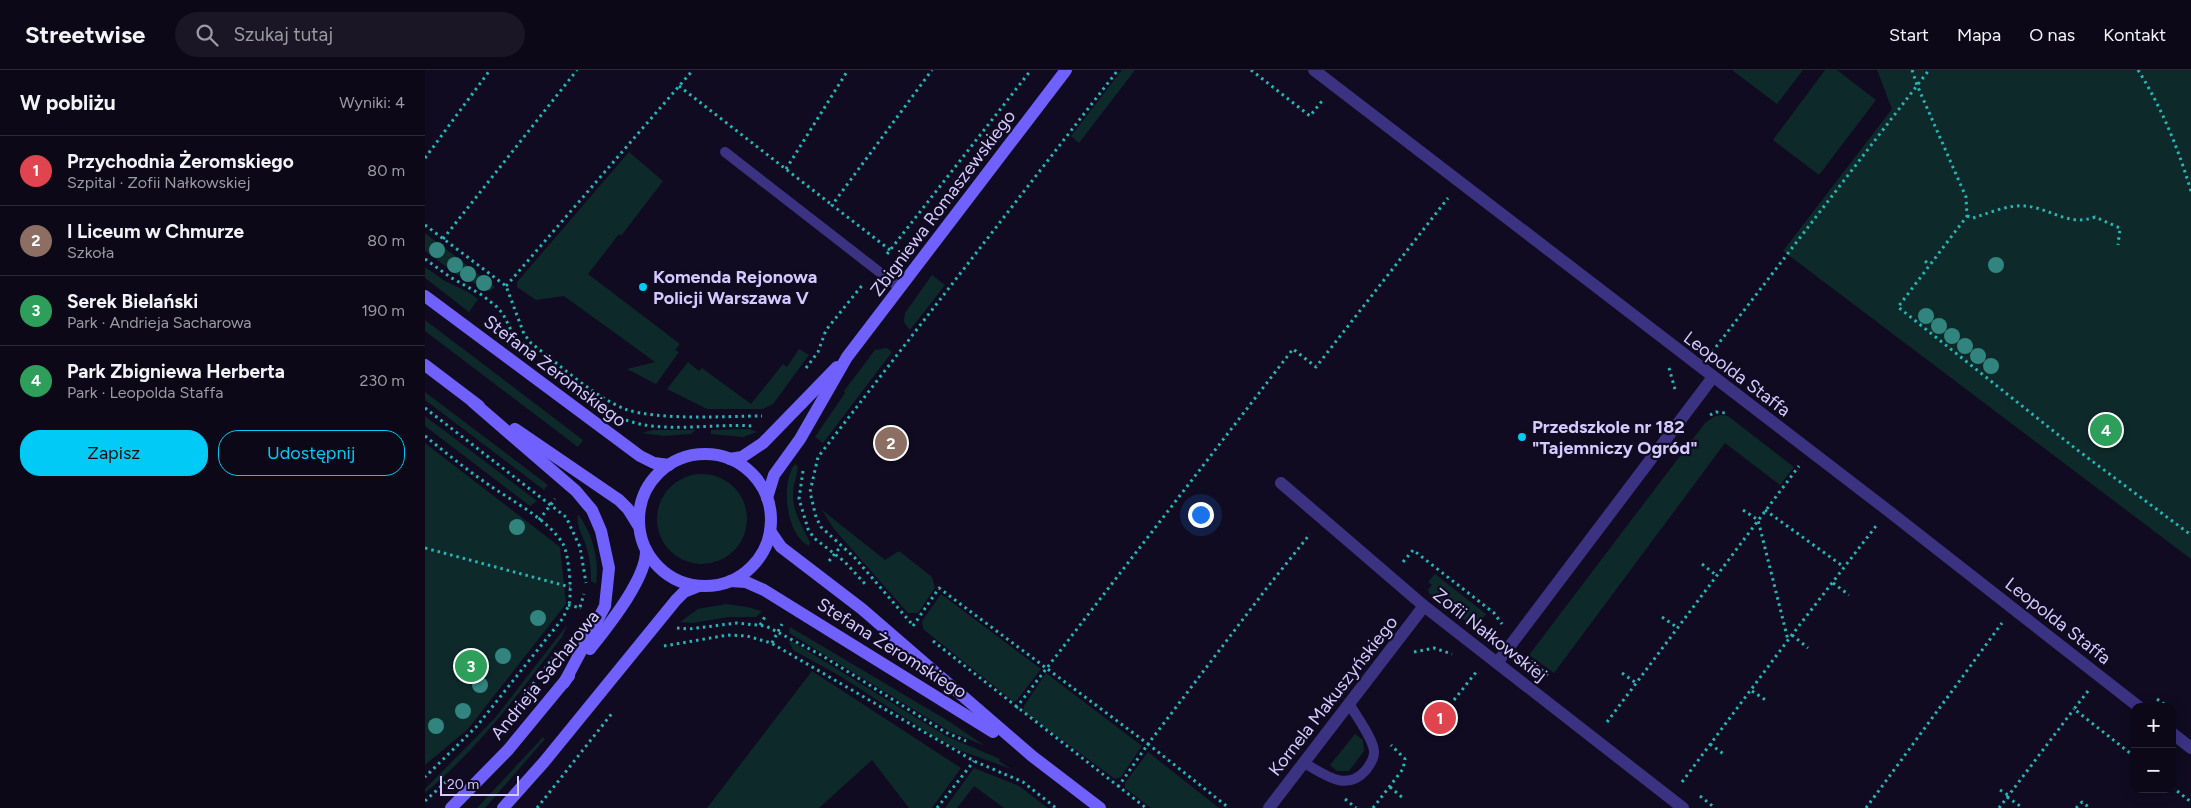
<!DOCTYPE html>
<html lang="pl">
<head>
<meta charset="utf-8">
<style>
  body { margin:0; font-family:Figtree,sans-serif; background:#1a1625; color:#f1f3f6 }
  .controls { position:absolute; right:15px; bottom:15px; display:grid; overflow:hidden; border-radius:10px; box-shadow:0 2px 12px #0003 }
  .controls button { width:45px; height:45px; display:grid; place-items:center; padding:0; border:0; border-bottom:1px solid #2c2937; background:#0c0818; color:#f1f3f6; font:25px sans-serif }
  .scale { position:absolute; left:15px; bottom:12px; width:79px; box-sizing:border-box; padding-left:5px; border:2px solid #d4caff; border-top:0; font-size:14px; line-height:18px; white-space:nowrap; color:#d4caff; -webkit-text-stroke:4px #100b20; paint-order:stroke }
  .you { position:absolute; left:775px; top:444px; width:18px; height:18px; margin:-12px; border:4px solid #fff; border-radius:50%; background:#1a73e8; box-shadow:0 0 0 8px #1a73e833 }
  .badge { display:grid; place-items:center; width:32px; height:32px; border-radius:50%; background:#00caf5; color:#fff; font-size:16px; font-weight:700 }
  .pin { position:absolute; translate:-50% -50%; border:2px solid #fff; box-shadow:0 1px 5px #0006 }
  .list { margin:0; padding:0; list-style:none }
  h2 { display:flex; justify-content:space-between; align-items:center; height:65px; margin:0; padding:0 20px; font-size:21px }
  h2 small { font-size:16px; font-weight:400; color:#9a9aa2 }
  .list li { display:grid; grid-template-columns:32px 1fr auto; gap:15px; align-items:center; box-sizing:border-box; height:70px; padding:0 20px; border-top:1px solid #2c2937 }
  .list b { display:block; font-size:19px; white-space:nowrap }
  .list p { margin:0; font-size:16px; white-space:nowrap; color:#9a9aa2 }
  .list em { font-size:16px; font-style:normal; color:#9a9aa2 }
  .actions { display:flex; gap:10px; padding:15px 20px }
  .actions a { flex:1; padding:11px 0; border:1px solid #00caf5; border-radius:20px; text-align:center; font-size:18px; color:#00caf5 }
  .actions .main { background:#00caf5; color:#111 }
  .icon { flex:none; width:28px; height:28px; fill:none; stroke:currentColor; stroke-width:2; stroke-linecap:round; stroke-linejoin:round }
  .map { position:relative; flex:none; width:1766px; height:738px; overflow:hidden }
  header { display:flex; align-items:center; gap:30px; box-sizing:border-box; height:70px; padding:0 25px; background:#0c0818; border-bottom:1px solid #2c2937 }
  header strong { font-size:24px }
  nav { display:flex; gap:28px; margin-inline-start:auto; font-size:18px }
  .search { width:350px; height:45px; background:#1a1625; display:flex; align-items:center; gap:12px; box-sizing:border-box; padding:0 18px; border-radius:28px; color:#9a9aa2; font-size:19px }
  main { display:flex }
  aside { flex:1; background:#0c0818 }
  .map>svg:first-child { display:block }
  .green { fill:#0e292a }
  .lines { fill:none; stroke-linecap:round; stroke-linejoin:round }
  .path { stroke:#25b6b8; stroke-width:3; stroke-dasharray:2.5 4; stroke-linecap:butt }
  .lane { stroke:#3b3282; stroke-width:10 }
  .street { stroke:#3b3282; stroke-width:12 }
  .secondary { stroke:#7061ff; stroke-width:12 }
  .tree { fill:#32847f }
  .poi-dot { fill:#00caf5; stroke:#100b20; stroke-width:2 }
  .labels { text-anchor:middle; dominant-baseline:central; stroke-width:4.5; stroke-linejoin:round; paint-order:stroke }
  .street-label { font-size:18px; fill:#d4caff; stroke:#100b20 }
  .poi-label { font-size:18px; font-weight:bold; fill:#d4caff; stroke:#100b20; text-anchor:start }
</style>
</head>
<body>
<header>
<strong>Streetwise</strong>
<div class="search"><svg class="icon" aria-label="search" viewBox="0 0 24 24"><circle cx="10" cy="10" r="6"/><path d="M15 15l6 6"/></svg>Szukaj tutaj</div>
<nav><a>Start</a><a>Mapa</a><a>O nas</a><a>Kontakt</a></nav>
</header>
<main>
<aside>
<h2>W pobliżu<small>Wyniki: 4</small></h2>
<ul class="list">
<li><span class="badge" style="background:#e0444e">1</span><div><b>Przychodnia Żeromskiego</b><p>Szpital · Zofii Nałkowskiej</p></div><em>80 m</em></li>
<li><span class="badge" style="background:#8d6e63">2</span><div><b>I Liceum w Chmurze</b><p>Szkoła</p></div><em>80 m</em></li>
<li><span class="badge" style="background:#2e9e5b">3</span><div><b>Serek Bielański</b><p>Park · Andrieja Sacharowa</p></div><em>190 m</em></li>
<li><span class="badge" style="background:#2e9e5b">4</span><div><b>Park Zbigniewa Herberta</b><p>Park · Leopolda Staffa</p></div><em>230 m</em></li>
</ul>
<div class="actions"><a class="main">Zapisz</a><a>Udostępnij</a></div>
</aside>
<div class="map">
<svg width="1766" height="738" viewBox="0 0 1766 738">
  <rect width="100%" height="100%" fill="#100b20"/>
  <g class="green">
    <path d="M697,0H710L654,73L646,66Z"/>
    <path d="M1307,0H1378L1352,34Z"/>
    <path d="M1400,0H1412L1451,30L1394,105L1348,70Z"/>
    <path d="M1452,0H1766V489L1358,181L1467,39Z"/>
    <path d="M204,82L238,111L196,166L194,164L163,204L255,274L250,280L254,282L231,314L202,299L230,292L139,226L111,230L92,217V212Z"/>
    <path d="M0,163L70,217L65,221L31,204L0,181Z"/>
    <path d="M0,197L20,211L43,222L53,229L44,242L0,208Z"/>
    <path d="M507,205L520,215L485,260L479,252L480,243Z"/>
    <path d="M0,250L154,367L158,370L153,377L0,261Z"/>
    <path d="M462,278L467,282L398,373L390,367L420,323L419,321L450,280Z"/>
    <path d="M374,279L384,285L348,334L338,339H282L242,319L263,292L274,301L277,298L326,334L358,294L362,297Z"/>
    <path d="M0,322L123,415L119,420L0,330Z"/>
    <path d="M1297,345L1303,346L1369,397L1355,415L1300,373L1129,603L1104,585L1280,353L1290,346Z"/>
    <path d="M0,346L112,431L105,436L0,356Z"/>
    <path d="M324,359L332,362L318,367L286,364V360Z"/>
    <path d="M228,360H270L266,364L239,366L217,363Z"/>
    <path d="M0,373L135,477L141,534L43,659L0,695Z"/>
    <path d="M370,394L373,397C372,406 368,415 368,425C368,443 378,457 385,473L384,476C361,465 355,413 370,394Z"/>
    <circle cx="277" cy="449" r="45"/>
    <path d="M397,440L460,490L474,481L507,507L510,518L493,543H483L409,459Z"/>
    <path d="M153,444C167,463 175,490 171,514L166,511C166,500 165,489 162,479C159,467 150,455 153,444Z"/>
    <path d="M1010,504L1061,544L1050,558L1004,523L1003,520L1007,515L1003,512Z"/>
    <path d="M516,524L616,599L592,630L589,632L498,559L497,551Z"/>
    <path d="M301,534L322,537L337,541L331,547H304L267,553L255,552L273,539Z"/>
    <path d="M142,555L137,567C95,622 54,678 0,723V719L70,648Z"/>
    <path d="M365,557L525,652L560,676L524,661L364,563Z"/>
    <path d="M363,569L521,666L575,689L574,691L586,699L534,680L510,667L415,606L368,580Z"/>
    <path d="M387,601L536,698L507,738H484L447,690L394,738H282Z"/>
    <path d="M621,603L717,676L696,707L690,709L598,641L599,636Z"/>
    <path d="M930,664L938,670L939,681L924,701H912L905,695Z"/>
    <path d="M118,667L120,669L60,738H52Z"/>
    <path d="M723,682L794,738H726L700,718V713Z"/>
    <path d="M549,698L594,716L623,738H579L549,716L532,738H520Z"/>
  </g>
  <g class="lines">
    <g class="path">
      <path d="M826,0L885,46L897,31"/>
      <path d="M1487,0L1492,15L1541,127L1542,146L1473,237L1651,379L1766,465"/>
      <path d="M1713,0C1737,38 1753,78 1766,121"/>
      <path d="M254,16L407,135"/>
      <path d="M0,88L65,0"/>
      <path d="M361,99L423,0"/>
      <path d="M1542,146L1548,148C1561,144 1585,134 1600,136C1625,138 1644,157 1670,147L1695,158L1693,175"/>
      <path d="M0,155L81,216L99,264L106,273C132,293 171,328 200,339C234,351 301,346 337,346"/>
      <path d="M18,169L152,0"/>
      <path d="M465,180L407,135L507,0"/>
      <path d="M462,184L606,0"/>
      <path d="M0,189L25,207L57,225L72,237L78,244L89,266"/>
      <path d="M1500,191L1505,195"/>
      <path d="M81,216L268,0"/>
      <path d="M1287,282L1504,0"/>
      <path d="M381,298L393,282L401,260L439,213"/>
      <path d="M1244,298L1251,323"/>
      <path d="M0,338L141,447L155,477L161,513"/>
      <path d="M1285,345L1291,342L1301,343"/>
      <path d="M201,350C238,364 288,353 327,356"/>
      <path d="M0,366C21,383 42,400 64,415C87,431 124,450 138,474C144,485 147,522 144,534C142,539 140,544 138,548L52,656L0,707"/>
      <path d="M378,401L374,429L383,459L389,468L420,492L441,515"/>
      <path d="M1318,440L1333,450L1363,570"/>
      <path d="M1340,440L1419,497"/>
      <path d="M114,450L130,429"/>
      <path d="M0,478L145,517"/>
      <path d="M404,491L416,476"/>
      <path d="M978,492L988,480L1069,543L1077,554"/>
      <path d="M1277,494L1292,506"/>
      <path d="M1408,513L1424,525"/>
      <path d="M143,535L156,538"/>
      <path d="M155,537L159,524"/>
      <path d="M1237,547L1253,558"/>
      <path d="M486,553L430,488L396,457L391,447L385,422L393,387L693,0"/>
      <path d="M335,555L341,545"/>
      <path d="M488,556L514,518L723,674L841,519L885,464"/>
      <path d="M252,558L264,559L312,553L341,556L396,585L520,662L541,671"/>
      <path d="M1367,565L1383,578"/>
      <path d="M508,571L721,738"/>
      <path d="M347,573L357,554"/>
      <path d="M239,576L303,565L322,566L346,573L549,691L598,712L631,738"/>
      <path d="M989,582L1009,578L1027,584"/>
      <path d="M1101,587L1125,607"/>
      <path d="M1197,603L1211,613"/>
      <path d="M1327,621L1342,631"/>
      <path d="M1663,621L1649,639L1710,687"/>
      <path d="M1732,629L1743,637"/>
      <path d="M1029,630L1052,601"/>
      <path d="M92,635L128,588"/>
      <path d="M591,638L868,279L891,297L1023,128"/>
      <path d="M1182,652L1374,396"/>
      <path d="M1285,674L1300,685"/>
      <path d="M1257,712L1363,570L1451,456"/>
      <path d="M693,717L723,674L804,738"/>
      <path d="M965,717L979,729"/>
      <path d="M1747,717L1766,732"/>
      <path d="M1575,720L1583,725"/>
      <path d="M1275,726L1290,738"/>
      <path d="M1582,727L1598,738"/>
      <path d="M920,729L931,738"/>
      <path d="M0,731L22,711"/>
      <path d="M112,738L188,642"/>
      <path d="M512,738L549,691"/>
      <path d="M948,738L978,699L980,689L966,675"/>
      <path d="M1441,738L1577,553"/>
      <path d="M1574,738L1649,639"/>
      <path d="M1651,738L1657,732L1665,738"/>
    </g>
    <g class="lane">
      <path d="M300,82L475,218"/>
      <path d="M879,693C899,704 921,723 941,700C944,696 949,689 949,683C950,671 931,646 925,635"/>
    </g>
    <g class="street">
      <path d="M889,0L1461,439L1714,637"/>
      <path d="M856,413L999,536L1258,738"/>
      <path d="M1072,593L1288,307"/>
      <path d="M1747,663L1766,678"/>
      <path d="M844,738L999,536"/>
    </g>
    <g class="secondary">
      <path d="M0,226L215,386L229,393L244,395"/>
      <path d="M0,295L54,336"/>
      <path d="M48,332L151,421L167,440L176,461L184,498L180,536L139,613"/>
      <path d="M90,359L194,430L203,439L213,455"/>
      <circle cx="280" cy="450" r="66"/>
      <path d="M305,389L317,387L338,373L412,297"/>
      <path d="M342,428L349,405L375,369L422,287L641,0"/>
      <path d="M345,461L356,477L437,539L607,686L675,738"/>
      <path d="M305,511L321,512L339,520L568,662"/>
      <path d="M165,579C183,556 222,508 221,480"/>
      <path d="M26,738L83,680L144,606"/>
      <path d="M78,738L119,692L251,530L259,522L274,516"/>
    </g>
  </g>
  <g class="tree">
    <circle cx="12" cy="180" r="8"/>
    <circle cx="30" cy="195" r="8"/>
    <circle cx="1571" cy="195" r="8"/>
    <circle cx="43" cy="204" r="8"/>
    <circle cx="59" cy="213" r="8"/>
    <circle cx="1501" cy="246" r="8"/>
    <circle cx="1514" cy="256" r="8"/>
    <circle cx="1527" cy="266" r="8"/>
    <circle cx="1540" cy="276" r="8"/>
    <circle cx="1553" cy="286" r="8"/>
    <circle cx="1566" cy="296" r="8"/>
    <circle cx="92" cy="457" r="8"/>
    <circle cx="113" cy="548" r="8"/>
    <circle cx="78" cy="586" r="8"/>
    <circle cx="55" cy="615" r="8"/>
    <circle cx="38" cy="641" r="8"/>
    <circle cx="11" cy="656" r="8"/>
  </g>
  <g class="poi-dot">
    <circle cx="218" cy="217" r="5"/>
    <circle cx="1097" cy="367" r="5"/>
  </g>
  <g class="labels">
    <g class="street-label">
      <text transform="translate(518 133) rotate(-53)">Zbigniewa Romaszewskiego</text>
      <text transform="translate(130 301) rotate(37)">Stefana Żeromskiego</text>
      <text transform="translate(1312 304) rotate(37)">Leopolda Staffa</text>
      <text transform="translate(1633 551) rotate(38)">Leopolda Staffa</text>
      <text transform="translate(1065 565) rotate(38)">Zofii Nałkowskiej</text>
      <text transform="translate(467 578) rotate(32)">Stefana Żeromskiego</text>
      <text transform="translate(120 605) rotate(-51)">Andrieja Sacharowa</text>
      <text transform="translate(908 626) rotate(-52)">Kornela Makuszyńskiego</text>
    </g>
    <g class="poi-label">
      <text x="228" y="207">Komenda Rejonowa<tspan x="228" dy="21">Policji Warszawa V</tspan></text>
      <text x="1107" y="357">Przedszkole nr 182<tspan x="1107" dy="21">"Tajemniczy Ogród"</tspan></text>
    </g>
  </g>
</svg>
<div class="controls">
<button>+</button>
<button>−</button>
</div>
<div class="scale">20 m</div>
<div class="you"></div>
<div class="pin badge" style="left:1015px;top:648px;background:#e0444e">1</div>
<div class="pin badge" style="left:466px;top:373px;background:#8d6e63">2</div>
<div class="pin badge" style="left:46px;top:596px;background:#2e9e5b">3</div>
<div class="pin badge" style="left:1681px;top:360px;background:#2e9e5b">4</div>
</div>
</main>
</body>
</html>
